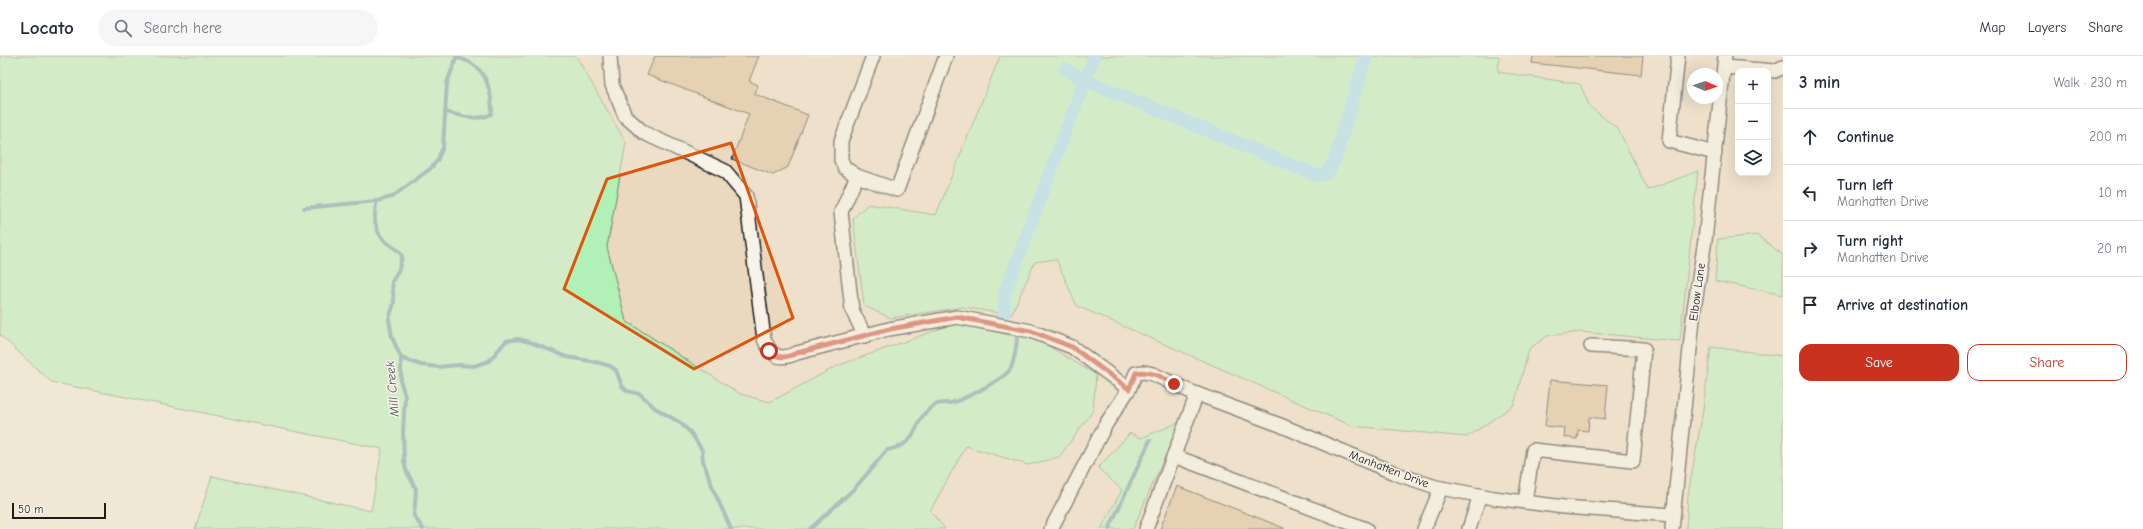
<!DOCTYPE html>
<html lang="en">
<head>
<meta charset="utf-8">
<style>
  body { margin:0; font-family:"Comic Neue",sans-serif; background:#f6f6f7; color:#1f2937 }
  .controls { position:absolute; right:12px; top:12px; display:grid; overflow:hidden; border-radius:8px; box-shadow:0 4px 16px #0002 }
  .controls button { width:36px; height:36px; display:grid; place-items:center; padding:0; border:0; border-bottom:1px solid #e0e1e3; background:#fff; color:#1f2937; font:20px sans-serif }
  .compass { position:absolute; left:1687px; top:12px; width:36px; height:36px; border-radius:50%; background:#fff; box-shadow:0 4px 16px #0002; rotate:92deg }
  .scale { position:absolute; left:12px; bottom:10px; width:94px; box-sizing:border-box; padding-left:4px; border:2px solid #1c1c1c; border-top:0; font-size:11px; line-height:14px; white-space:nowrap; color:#1c1c1c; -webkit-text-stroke:3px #f7f3e8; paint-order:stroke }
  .stop { position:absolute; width:12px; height:12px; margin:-9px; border:3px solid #c8321e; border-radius:50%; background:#fff }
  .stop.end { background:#c8321e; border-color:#fff; box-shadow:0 1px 4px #0008 }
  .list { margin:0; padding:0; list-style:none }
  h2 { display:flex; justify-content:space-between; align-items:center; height:52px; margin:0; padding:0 16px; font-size:17px }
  h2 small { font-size:13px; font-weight:400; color:#747a83 }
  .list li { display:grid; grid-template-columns:26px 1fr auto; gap:12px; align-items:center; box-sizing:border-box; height:56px; padding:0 16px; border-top:1px solid #e0e1e3 }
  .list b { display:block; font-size:15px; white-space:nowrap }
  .list p { margin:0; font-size:13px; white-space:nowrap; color:#747a83 }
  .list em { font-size:13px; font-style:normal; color:#747a83 }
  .actions { display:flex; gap:8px; padding:12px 16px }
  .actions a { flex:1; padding:9px 0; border:1px solid #c8321e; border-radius:12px; text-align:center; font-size:14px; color:#c8321e }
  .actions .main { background:#c8321e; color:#fff }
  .icon { flex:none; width:22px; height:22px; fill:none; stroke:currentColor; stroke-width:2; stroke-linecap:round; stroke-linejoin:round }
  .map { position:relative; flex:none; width:1783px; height:473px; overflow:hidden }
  header { display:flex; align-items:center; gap:24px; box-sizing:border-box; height:56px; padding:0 20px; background:#fff; border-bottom:1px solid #e0e1e3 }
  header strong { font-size:19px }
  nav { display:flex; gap:22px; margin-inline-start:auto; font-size:14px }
  .search { width:280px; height:36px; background:#f6f6f7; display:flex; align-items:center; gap:10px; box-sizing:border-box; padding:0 14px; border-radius:22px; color:#747a83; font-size:15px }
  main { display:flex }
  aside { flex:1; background:#fff }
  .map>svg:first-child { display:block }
  .built { fill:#ead8bf; fill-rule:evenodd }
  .green { fill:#b1f0b7; stroke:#66866a }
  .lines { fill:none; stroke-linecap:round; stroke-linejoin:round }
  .stream { stroke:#648e9f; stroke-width:4 }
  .canal { stroke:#94daf6; stroke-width:13 }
  .building { fill:#d9b68b; stroke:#1c1c1c }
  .minor-casing { stroke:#1c1c1c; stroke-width:16 }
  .minor { stroke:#f7f3e8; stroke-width:13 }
  .route { stroke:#c8321e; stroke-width:5 }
  .marked { fill:none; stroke:#de560d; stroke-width:3; stroke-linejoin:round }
  .labels { text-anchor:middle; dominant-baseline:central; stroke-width:3; stroke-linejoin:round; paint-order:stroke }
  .street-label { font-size:12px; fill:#1c1c1c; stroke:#f7f3e8 }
  .water-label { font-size:13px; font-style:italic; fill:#40555d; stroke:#f7f3e8 }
</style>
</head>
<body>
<header>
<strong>Locato</strong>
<div class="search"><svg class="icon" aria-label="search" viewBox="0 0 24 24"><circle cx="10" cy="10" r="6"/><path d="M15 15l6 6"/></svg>Search here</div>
<nav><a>Map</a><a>Layers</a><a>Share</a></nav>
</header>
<main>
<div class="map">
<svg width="1783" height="473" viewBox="0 0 1783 473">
  <rect width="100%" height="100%" fill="#f1e7d5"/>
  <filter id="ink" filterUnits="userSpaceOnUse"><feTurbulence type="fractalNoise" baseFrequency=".025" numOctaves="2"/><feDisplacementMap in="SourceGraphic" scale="8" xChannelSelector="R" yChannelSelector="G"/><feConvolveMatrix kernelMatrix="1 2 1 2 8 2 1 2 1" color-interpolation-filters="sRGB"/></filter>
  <g filter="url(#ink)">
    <path class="built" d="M537,0H1783V473H828L703,313L626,265L590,125ZM1738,15H1768V117H1738ZM1693,18H1717V42H1693Z"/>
    <g class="green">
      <path d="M0,0H576L626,87L607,191L626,265L740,338L770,346L837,310L956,267L1005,275L1042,286L1096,319L1093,355L1059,401L1028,409L966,390L930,455L945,473H195L212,420L371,455L382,393L51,326L0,279Z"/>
      <path d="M1000,0H1499L1498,16L1580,28L1590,51L1618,73L1648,134L1698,115L1680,285L1580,276L1547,280L1529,293L1514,349L1467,381L1352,370L1077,250L1056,203L1035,206L1011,259L963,251L891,262L864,250L853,162L868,148L936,159Z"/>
      <path d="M1757,179L1783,199V239L1715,225L1718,183Z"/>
      <path d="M1711,291L1783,300V473H1686L1688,439L1702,361Z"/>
      <path d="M1180,366L1133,473H1101L1122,434L1098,412L1130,377L1141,382Z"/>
    </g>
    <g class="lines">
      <g class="stream">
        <path d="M445,56C460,59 477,66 491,58L492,54C491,28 483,6 456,2"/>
        <path d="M377,145C373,159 374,175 385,185C391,191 398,192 402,200L399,213L392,226L394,247L389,263L392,281L401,302V327L405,340L403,376L404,404L406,414L416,433L414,460L423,473"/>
        <path d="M304,152L377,145L392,141L430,113L437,105L443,91L447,27L457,0"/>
        <path d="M401,302L421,309L439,311L458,309L474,310L489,305L506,285L518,283L530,286L567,301L596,306L610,310L616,314L622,330L627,335L640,338L655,352L679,366L691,377L702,394L703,405L714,435L731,473"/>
        <path d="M810,473L855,432L887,394C923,388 910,363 935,349C940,346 945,347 950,347C962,345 1001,324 1009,315C1014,309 1017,287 1017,280"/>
        <path d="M1109,473L1150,384"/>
      </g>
      <g class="canal">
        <path d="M1065,13L1080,22L1318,120L1327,117L1334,106L1366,0"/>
        <path d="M1004,257L1005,236L1094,0"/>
      </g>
    </g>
    <g class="building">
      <path d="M655,0H759L749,25L758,29L755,38L808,59L788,111L773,119L732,103L749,58L647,19Z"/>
      <path d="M1533,0H1643L1641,19L1532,7Z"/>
      <path d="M1550,324L1608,329L1605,363L1589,361L1588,375L1578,374L1577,383L1564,381L1565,372L1545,370Z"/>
      <path d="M1177,430L1284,472V473H1160Z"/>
    </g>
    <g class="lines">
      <g class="minor-casing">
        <g id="minor">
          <path d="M610,0L612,29L625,60L644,77L725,115L746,140L764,283C772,301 779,305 797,297L889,273L957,261L1031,275L1072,291L1129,333"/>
          <path d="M873,0L841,85V104L845,112L857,120L897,134L946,0"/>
          <path d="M1678,0L1669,85L1715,97"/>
          <path d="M1724,11L1775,15L1783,11"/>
          <path d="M857,120L841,156L852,254L865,280"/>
          <path d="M1174,400L1366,473"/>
          <path d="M1525,446L1533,394L1633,405L1644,293L1591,290"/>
          <path d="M1051,473L1106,368L1129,333L1136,317L1144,316L1153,318L1189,335L1280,369L1397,418L1436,431L1494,442L1564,451L1672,459"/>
          <path d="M1146,473L1197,338"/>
          <path d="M1424,473L1441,432"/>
          <path d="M1469,473L1480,439"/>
          <path d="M1672,473L1694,253L1705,184L1725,0"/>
        </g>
      </g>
      <use href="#minor" class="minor"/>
    </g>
  </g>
  <g class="lines" filter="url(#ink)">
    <path class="route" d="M769,295C779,303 786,302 797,297L890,273L957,261L1031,275L1072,291L1129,333L1136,317C1150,314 1162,321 1174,328"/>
  </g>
  <path d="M0 0H1783V473H0ZM731,87L793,262L694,313L564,233L607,123Z" fill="#f1e7d5" fill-opacity=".55" fill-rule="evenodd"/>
  <path class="marked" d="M731,87L793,262L694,313L564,233L607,123Z"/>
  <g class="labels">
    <g class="street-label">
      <text transform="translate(1697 236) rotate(-82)">Elbow Lane</text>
      <text transform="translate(1389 413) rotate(21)">Manhatten Drive</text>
    </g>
    <g class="water-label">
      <text transform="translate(392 333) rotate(-95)">Mill Creek</text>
    </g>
  </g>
</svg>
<div class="controls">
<button>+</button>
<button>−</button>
<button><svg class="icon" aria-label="layers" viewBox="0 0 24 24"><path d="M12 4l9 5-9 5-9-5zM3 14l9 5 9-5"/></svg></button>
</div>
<svg class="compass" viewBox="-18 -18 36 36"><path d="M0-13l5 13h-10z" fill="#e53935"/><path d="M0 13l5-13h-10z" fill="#747a83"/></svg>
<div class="scale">50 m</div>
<div class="stop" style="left:769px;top:295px"></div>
<div class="stop end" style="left:1174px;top:328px"></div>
</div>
<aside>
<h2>3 min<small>Walk · 230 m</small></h2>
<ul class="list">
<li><svg class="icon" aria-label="ahead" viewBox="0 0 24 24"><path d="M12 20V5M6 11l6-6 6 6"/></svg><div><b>Continue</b></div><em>200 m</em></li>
<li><svg class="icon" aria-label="left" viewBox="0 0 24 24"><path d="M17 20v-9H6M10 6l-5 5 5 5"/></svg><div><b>Turn left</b><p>Manhatten Drive</p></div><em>10 m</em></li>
<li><svg class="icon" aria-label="right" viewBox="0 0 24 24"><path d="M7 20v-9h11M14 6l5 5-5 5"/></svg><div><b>Turn right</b><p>Manhatten Drive</p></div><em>20 m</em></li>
<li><svg class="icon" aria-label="arrive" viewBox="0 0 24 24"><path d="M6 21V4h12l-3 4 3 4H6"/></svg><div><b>Arrive at destination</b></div></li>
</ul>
<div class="actions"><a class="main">Save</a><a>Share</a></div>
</aside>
</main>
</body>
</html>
